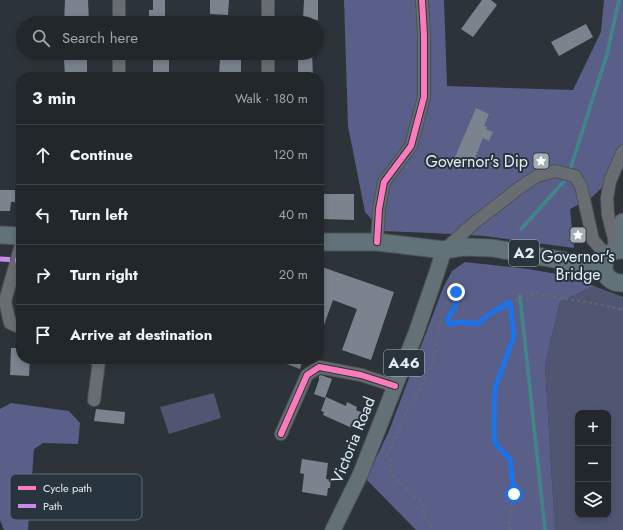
<!DOCTYPE html>
<html lang="en">
<head>
<meta charset="utf-8">
<style>
  body { margin:0; font-family:Jost,sans-serif; background:#2e3337; color:#f1f3f6 }
  .controls { position:absolute; right:12px; bottom:12px; display:grid; overflow:hidden; border-radius:8px; box-shadow:0 2px 6px #0003 }
  .controls button { width:36px; height:36px; display:grid; place-items:center; padding:0; border:0; border-bottom:1px solid #3f4447; background:#22272b; color:#f1f3f6; font:20px sans-serif }
  .stop { position:absolute; width:12px; height:12px; margin:-9px; border:3px solid #1a73e8; border-radius:50%; background:#fff }
  .stop.end { background:#1a73e8; border-color:#fff; box-shadow:0 1px 4px #0008 }
  .list { margin:0; padding:0; list-style:none }
  h2 { display:flex; justify-content:space-between; align-items:center; height:52px; margin:0; padding:0 16px; font-size:17px }
  h2 small { font-size:13px; font-weight:400; color:#a2a5a9 }
  .list li { display:grid; grid-template-columns:26px 1fr auto; gap:12px; align-items:center; box-sizing:border-box; height:60px; padding:0 16px; border-top:1px solid #3f4447 }
  .list b { display:block; font-size:15px; white-space:nowrap }
  .list em { font-size:13px; font-style:normal; color:#a2a5a9 }
  .icon { flex:none; width:22px; height:22px; fill:none; stroke:currentColor; stroke-width:2; stroke-linecap:round; stroke-linejoin:round }
  .map { position:relative; flex:none; width:623px; height:530px; overflow:hidden }
  .search { position:absolute; background:#22272b; box-shadow:0 2px 6px #0003; left:16px; top:16px; width:308px; height:44px; display:flex; align-items:center; gap:10px; box-sizing:border-box; padding:0 14px; border-radius:22px; color:#a2a5a9; font-size:15px }
  .panel { position:absolute; background:#22272b; box-shadow:0 2px 6px #0003; left:16px; top:72px; width:308px; height:292px; border-radius:16px }
  .map>svg:first-child { display:block }
  .green { fill:#505571; fill-rule:evenodd }
  .forest { fill:#5a5f89 }
  .lines { fill:none; stroke-linecap:round; stroke-linejoin:round }
  .stream { stroke:#408689; stroke-width:3.5 }
  .building { fill:#7a838e }
  .minor-casing { stroke:#4b5256; stroke-width:14 }
  .major-casing { stroke:#4b5256; stroke-width:17 }
  .highway-casing { stroke:#4b5256; stroke-width:19 }
  .path { stroke:#656a6f; stroke-width:2; stroke-dasharray:3 3; stroke-linecap:butt }
  .minor { stroke:#686d71; stroke-width:12 }
  .major { stroke:#637075; stroke-width:15 }
  .highway { stroke:#617379; stroke-width:17 }
  .quiet { stroke:#ca8be6; stroke-width:5; stroke-dasharray:10 5; stroke-linecap:butt }
  .cycleway-casing { stroke:#28353e; stroke-width:8 }
  .cycleway { stroke:#fd7abc; stroke-width:6 }
  .route { stroke:#1a73e8; stroke-width:5 }
  .labels { text-anchor:middle; dominant-baseline:central; stroke-width:4; stroke-linejoin:round; paint-order:stroke }
  .shield { fill:#28353e; stroke:#acb6bd; stroke-width:1 }
  .shield-label { font-size:15px; font-weight:bold; fill:#e5edf3 }
  .poi-label { font-size:16px; fill:#e5edf3; stroke:#28353e; text-anchor:end }
  .street-label { font-size:16px; fill:#e5edf3; stroke:#28353e }
  .key { fill:#28353e; stroke:#616c74; stroke-width:1 }
  .key-label { font-size:11px; fill:#e5edf3 }
</style>
</head>
<body>
<div class="map">
<svg width="623" height="530" viewBox="0 0 623 530">
  <rect width="100%" height="100%" fill="#2d3439"/>
  <g class="green">
    <path d="M594,286L623,297V530H555L545,365L560,302ZM578,413H608V515H578Z"/>
    <path d="M214,393L221,418L169,434L160,407Z"/>
  </g>
  <g class="forest">
    <path d="M344,0H444L447,86L573,90L601,32L604,0H623V168L591,198L570,209L574,248L484,236L431,233L382,231L365,212L348,126Z"/>
    <path d="M465,262L528,269L574,277L594,286L560,302L545,365L555,530H416L366,479L389,431L443,288L452,271Z"/>
    <path d="M11,403L69,411L80,423L78,444L43,443L34,449L28,530H4L0,520V409Z"/>
  </g>
  <g class="lines">
    <g class="stream">
      <path d="M570,170L607,54L619,0"/>
      <path d="M521,229L567,178"/>
      <path d="M520,296L545,530"/>
    </g>
  </g>
  <g class="building">
    <path d="M65,0H88L89,23H64Z"/>
    <path d="M153,0H165V23H149V10H153Z"/>
    <path d="M210,0H229L228,15L210,14Z"/>
    <path d="M304,0H318V20L303,19Z"/>
    <path d="M482,0H491L497,5L473,37L461,29Z"/>
    <path d="M586,24L593,37L559,56L551,42Z"/>
    <path d="M153,53H169V75L153,74Z"/>
    <path d="M226,53H238V59H241V77H219L220,58H226Z"/>
    <path d="M298,53H312L313,77H298Z"/>
    <path d="M87,54V77H65L64,59H66L65,55Z"/>
    <path d="M476,108L489,114L484,126L487,127L486,129L493,132L489,141L483,138L475,158L473,157L470,163L455,157Z"/>
    <path d="M0,190H15V202H11L10,211H0Z"/>
    <path d="M324,194H354V220L323,219Z"/>
    <path d="M319,266L394,292L371,360L342,350L357,309L333,300L320,336H319Z"/>
    <path d="M11,348H21V359H30L29,376L10,375Z"/>
    <path d="M276,359H303L300,369L276,360Z"/>
    <path d="M321,375L332,379L325,398L314,394L319,380V376Z"/>
    <path d="M326,397L346,406L347,402L357,407L356,410L363,413L358,426L353,424L352,428L323,415L324,412L321,411Z"/>
    <path d="M96,409L125,412L124,424L94,421Z"/>
    <path d="M302,459L328,463L326,479L331,480L330,488H328L327,496L302,492L304,474L300,473Z"/>
  </g>
  <g class="lines">
    <g class="minor-casing">
      <g id="minor">
        <path d="M119,23V0"/>
        <path d="M268,23V0"/>
        <path d="M119,77V53"/>
        <path d="M268,77V53"/>
        <path d="M377,242L379,209L384,182L411,146L424,97V35L422,0"/>
        <path d="M21,245L5,301L10,323L21,328"/>
        <path d="M444,250L474,223L519,188L537,176L555,171L575,176L581,186L593,240L607,256"/>
        <path d="M615,251L614,238L608,215L607,198L610,181L623,151"/>
        <path d="M94,359L99,361L94,400"/>
        <path d="M281,434L307,375L319,367L361,375L395,386"/>
      </g>
    </g>
    <g class="major-casing">
      <path id="major" d="M333,530L360,475L416,333L437,272L444,250"/>
    </g>
    <g class="highway-casing">
      <g id="highway">
        <path d="M623,222V242"/>
        <path d="M0,235L21,236"/>
        <path d="M319,242H377L444,250L464,247L492,248L582,264L604,265"/>
        <path d="M623,250C598,248 597,284 623,283"/>
      </g>
    </g>
    <g class="path">
      <path d="M382,450L392,460L391,474L424,505L423,515L434,530"/>
      <path d="M387,455L398,432L404,417L434,361L438,331L442,316L452,286L455,280L459,283L456,292L457,300L454,309L448,317L447,321L451,324L461,322L478,324L488,315L514,300H527L534,293C564,299 594,302 623,310"/>
      <path d="M510,530L509,524L514,494L510,459L495,443L494,432L495,388L514,336L510,302"/>
    </g>
    <use href="#minor" class="minor"/>
    <use href="#major" class="major"/>
    <use href="#highway" class="highway"/>
    <path class="quiet" d="M0,259L17,260"/>
    <g class="cycleway-casing">
      <g id="cycleway">
        <path d="M377,242L379,209L384,182L411,146L424,97V35L422,0"/>
        <path d="M281,434L307,375L319,367L361,375L395,386"/>
      </g>
    </g>
    <use href="#cycleway" class="cycleway"/>
  </g>
  <g class="lines">
    <path class="route" d="M456,292C457,298 457,303 454,309C451,313 448,316 447,321L451,324L461,322L478,324L488,315L510,302L514,336L495,388L494,432L495,443L510,459L514,494"/>
  </g>
  <defs>
    <g id="sight-square" transform="scale(0.9)"><rect x="-9" y="-9" width="18" height="18" rx="4" fill="#a5acb2" stroke="#28353e"/><path d="M0-6L1.8-2.2L6-1.7L2.9 1.2L3.7 5.4L0 3.3L-3.7 5.4L-2.9 1.2L-6-1.7L-1.8-2.2Z" fill="#fff"/></g>
  </defs>
  <g fill-rule="evenodd">
    <use href="#sight-square" x="541" y="161"/>
    <use href="#sight-square" x="578" y="235"/>
  </g>
  <g class="labels">
    <g class="shield">
      <rect x="509" y="240" width="30" height="26" rx="3"/>
      <rect x="384" y="350" width="40" height="26" rx="3"/>
    </g>
    <g class="shield-label">
      <text x="524" y="253">A2</text>
      <text x="404" y="363">A46</text>
    </g>
    <g class="poi-label">
      <text x="528" y="161">Governor's Dip</text>
      <text x="578" y="256" text-anchor="middle">Governor's<tspan x="578" dy="18">Bridge</tspan></text>
    </g>
    <g class="street-label">
      <text transform="translate(353 440) rotate(-68)">Victoria Road</text>
    </g>
  </g>
  <rect x="10" y="474" width="132" height="46" rx="6" class="key"/>
  <rect x="18" y="486" width="18" height="4" fill="#fd7abc"/>
  <rect x="18" y="504" width="18" height="4" fill="#ca8be6"/>
  <g class="key-label">
    <text x="43" y="492">Cycle path</text>
    <text x="43" y="510">Path</text>
  </g>
</svg>
<div class="controls">
<button>+</button>
<button>−</button>
<button><svg class="icon" aria-label="layers" viewBox="0 0 24 24"><path d="M12 4l9 5-9 5-9-5zM3 14l9 5 9-5"/></svg></button>
</div>
<div class="stop" style="left:514px;top:494px"></div>
<div class="stop end" style="left:456px;top:292px"></div>
<div class="search"><svg class="icon" aria-label="search" viewBox="0 0 24 24"><circle cx="10" cy="10" r="6"/><path d="M15 15l6 6"/></svg>Search here</div>
<section class="panel">
<h2>3 min<small>Walk · 180 m</small></h2>
<ul class="list">
<li><svg class="icon" aria-label="ahead" viewBox="0 0 24 24"><path d="M12 20V5M6 11l6-6 6 6"/></svg><div><b>Continue</b></div><em>120 m</em></li>
<li><svg class="icon" aria-label="left" viewBox="0 0 24 24"><path d="M17 20v-9H6M10 6l-5 5 5 5"/></svg><div><b>Turn left</b></div><em>40 m</em></li>
<li><svg class="icon" aria-label="right" viewBox="0 0 24 24"><path d="M7 20v-9h11M14 6l5 5-5 5"/></svg><div><b>Turn right</b></div><em>20 m</em></li>
<li><svg class="icon" aria-label="arrive" viewBox="0 0 24 24"><path d="M6 21V4h12l-3 4 3 4H6"/></svg><div><b>Arrive at destination</b></div></li>
</ul>
</section>
</div>
</body>
</html>
